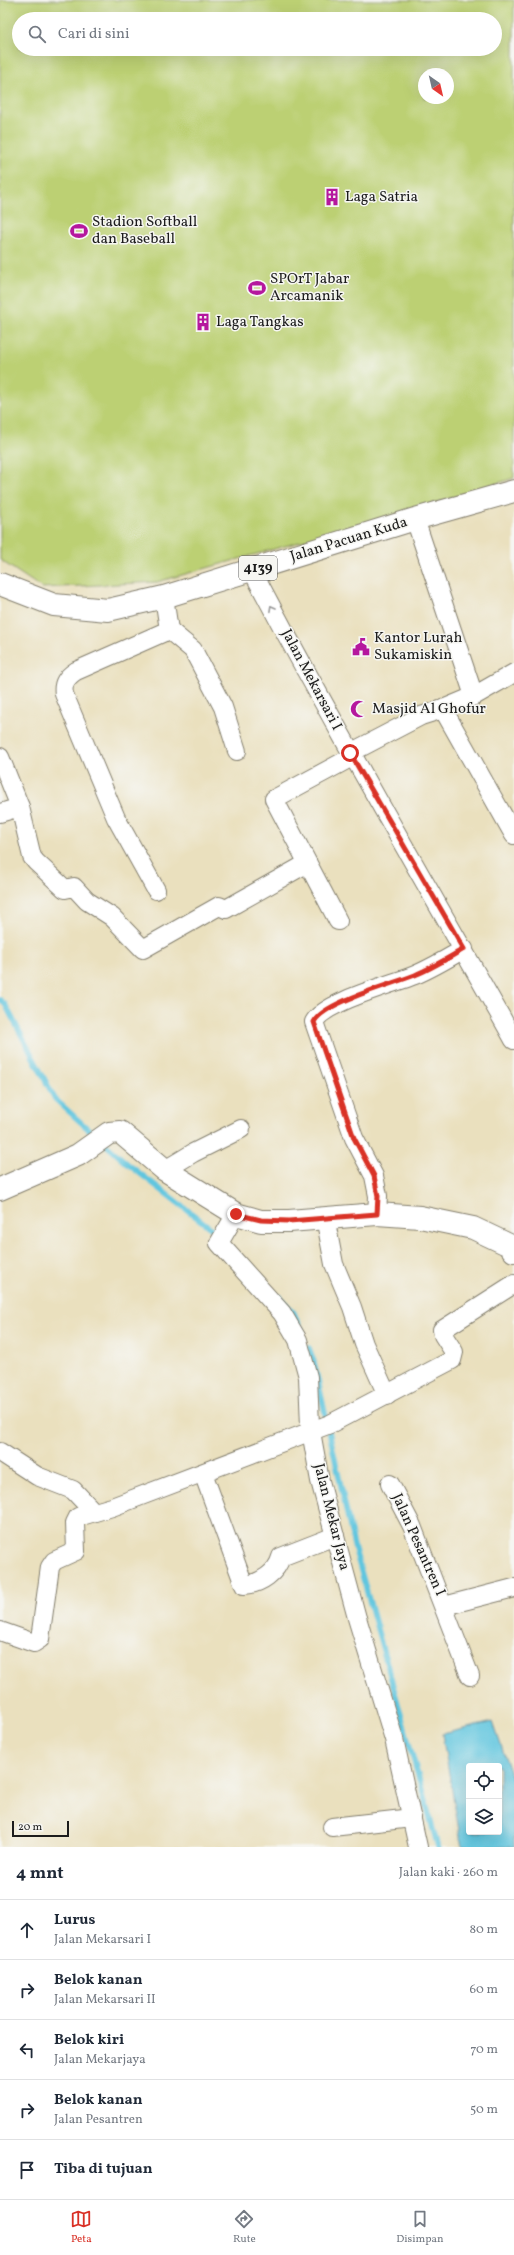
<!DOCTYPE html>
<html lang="id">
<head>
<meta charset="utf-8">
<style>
  body { margin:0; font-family:Vollkorn,serif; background:#f2f2f3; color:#1f2937 }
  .controls { position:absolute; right:12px; bottom:12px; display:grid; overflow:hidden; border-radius:4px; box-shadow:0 4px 16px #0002 }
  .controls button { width:36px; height:36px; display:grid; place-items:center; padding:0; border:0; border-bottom:1px solid #e0e1e3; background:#fff; color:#1f2937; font:20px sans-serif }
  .compass { position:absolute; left:418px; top:68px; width:36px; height:36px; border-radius:50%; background:#fff; box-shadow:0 4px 16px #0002; rotate:146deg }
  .scale { position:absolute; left:12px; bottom:10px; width:57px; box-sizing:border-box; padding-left:4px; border:2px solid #1c1c1c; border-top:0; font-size:11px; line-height:14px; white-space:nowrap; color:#1c1c1c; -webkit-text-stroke:3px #f6f6f2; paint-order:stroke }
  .stop { position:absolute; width:12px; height:12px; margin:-9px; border:3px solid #d93025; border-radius:50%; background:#fff }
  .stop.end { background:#d93025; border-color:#fff; box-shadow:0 1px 4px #0008 }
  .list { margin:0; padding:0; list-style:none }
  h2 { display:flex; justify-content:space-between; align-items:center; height:52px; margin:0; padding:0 16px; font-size:17px }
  h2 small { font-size:13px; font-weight:400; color:#747a83 }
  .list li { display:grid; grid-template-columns:26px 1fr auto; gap:12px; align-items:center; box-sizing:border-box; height:60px; padding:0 16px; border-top:1px solid #e0e1e3 }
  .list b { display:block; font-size:15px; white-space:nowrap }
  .list p { margin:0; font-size:13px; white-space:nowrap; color:#747a83 }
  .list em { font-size:13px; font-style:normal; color:#747a83 }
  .icon { flex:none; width:22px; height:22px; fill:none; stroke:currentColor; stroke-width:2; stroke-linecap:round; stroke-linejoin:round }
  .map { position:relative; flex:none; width:514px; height:1847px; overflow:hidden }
  .search { position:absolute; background:#fff; box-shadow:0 4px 16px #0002; left:12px; right:12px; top:12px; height:44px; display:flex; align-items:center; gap:10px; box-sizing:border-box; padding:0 14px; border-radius:22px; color:#747a83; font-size:15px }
  .sheet { height:352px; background:#fff }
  nav { display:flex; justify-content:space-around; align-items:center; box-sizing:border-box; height:56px; border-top:1px solid #e0e1e3; background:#fff; font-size:11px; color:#747a83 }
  nav a { display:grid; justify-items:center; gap:2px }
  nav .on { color:#d93025 }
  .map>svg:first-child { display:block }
  .green { fill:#bcd073; stroke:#6c7648; fill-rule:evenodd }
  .water { fill:#61c6df; stroke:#3e717e; fill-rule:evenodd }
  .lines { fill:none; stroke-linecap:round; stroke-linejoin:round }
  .stream { stroke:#61c6df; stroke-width:5.5 }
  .minor-casing { stroke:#837e6d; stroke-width:20 }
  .tertiary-casing { stroke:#837e6d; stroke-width:24 }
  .primary-casing { stroke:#837e6d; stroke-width:24 }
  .minor { stroke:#fff; stroke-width:18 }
  .tertiary { stroke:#fff; stroke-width:22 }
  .primary { stroke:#fff; stroke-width:22 }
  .oneway { stroke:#999 }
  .route { stroke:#d93025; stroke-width:5 }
  .labels { text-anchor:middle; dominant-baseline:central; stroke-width:3; stroke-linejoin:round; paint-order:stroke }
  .shield { fill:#f6f6f2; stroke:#5d5d5c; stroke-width:1 }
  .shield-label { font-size:14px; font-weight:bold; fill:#1c1c1c }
  .poi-label { font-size:15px; fill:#1c1c1c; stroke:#f6f6f2; text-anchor:start }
  .street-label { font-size:15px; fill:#1c1c1c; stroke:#f6f6f2 }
</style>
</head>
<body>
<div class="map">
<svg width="514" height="1847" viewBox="0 0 514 1847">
  <rect width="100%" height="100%" fill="#f6f6f2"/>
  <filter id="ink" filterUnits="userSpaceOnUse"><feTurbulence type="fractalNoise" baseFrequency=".025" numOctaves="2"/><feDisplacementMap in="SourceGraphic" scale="8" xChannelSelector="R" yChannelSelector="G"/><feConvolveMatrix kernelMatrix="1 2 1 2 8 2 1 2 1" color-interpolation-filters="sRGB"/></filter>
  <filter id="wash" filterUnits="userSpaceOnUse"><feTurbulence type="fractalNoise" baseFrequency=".012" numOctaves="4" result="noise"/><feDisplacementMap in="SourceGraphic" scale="16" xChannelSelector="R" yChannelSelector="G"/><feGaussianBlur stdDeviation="0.9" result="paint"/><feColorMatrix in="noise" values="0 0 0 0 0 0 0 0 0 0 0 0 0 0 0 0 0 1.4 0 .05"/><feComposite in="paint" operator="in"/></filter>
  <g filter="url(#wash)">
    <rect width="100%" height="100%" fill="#eae0be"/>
    <path class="green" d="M0,0H514V478L413,510L157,582L42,588L0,560ZM19,19H495V49H19ZM424,74H448V98H424Z"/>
    <path class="water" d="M493,1722L514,1783V1847H462L442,1734ZM469,1766H499V1832H469Z"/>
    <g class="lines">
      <g class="stream">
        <path d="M0,1000L5,1004L55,1099L96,1136"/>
        <path d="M104,1143L129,1165L221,1236"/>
        <path d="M279,1297L294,1313L302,1331"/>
        <path d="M309,1348L314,1362L354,1546L438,1847"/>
      </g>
    </g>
  </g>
  <g filter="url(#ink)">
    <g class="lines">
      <g class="minor-casing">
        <g id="minor">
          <path d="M415,519L474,696"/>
          <path d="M252,570C335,729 426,883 514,1040"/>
          <path d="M169,630L193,650L223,707L237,751"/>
          <path d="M443,709L514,835"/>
          <path d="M350,753L421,716L443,709L474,696L514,673"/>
          <path d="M0,757L20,807L32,857L36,862L65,889L74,887L87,901L112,917L143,949L219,906L226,909L306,864"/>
          <path d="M0,813L20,807"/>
          <path d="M156,890L116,818L64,694C62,683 67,677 76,671L169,630L164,597"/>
          <path d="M338,921L274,799L352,757"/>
          <path d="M165,1170L193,1153L241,1129"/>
          <path d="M236,1214L219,1243L282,1313L298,1340L308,1377L310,1426L320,1481L357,1618L394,1739L418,1847"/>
          <path d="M377,1214L378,1196L374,1176L354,1138L314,1022C324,1002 393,984 415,975C432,968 448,958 464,949"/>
          <path d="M325,1217L334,1264L352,1307L364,1344L387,1395"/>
          <path d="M0,1452L37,1476L73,1490L94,1512"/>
          <path d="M203,1473L244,1585C261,1584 277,1572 281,1557L335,1536"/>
          <path d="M390,1484L412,1526L470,1676"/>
          <path d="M444,1606L514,1588"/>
          <path d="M0,1631L34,1643L40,1639L50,1567L54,1561L76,1551L75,1523L78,1517L112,1507L330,1424L452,1360L454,1352L443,1335L442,1330L514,1284"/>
          <path d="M332,1827L412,1818"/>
        </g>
      </g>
      <g class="tertiary-casing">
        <path id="tertiary" d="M0,1189L78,1155L109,1133L120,1132L165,1170L236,1214L261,1221H289L377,1214L420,1217L473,1228L509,1245L514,1251"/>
      </g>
      <g class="primary-casing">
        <path id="primary" d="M0,584L54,605L108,610L164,597L415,519L514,491"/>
      </g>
      <use href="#minor" class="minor"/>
      <use href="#tertiary" class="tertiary"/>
      <use href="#primary" class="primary"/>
    </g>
    <defs><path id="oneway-chevron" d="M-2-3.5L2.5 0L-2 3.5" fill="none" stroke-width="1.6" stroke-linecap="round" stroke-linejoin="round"/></defs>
    <use class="oneway" href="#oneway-chevron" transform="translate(272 608) rotate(-119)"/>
  </g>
  <g class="lines" filter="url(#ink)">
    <path class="route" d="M236,1214L261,1220L289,1221L377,1214L378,1196L374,1176L354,1138L314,1022C324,1002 393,984 415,975C432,968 448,958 464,949L350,753"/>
  </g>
  <defs>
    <g id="building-bare" transform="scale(1.38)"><path d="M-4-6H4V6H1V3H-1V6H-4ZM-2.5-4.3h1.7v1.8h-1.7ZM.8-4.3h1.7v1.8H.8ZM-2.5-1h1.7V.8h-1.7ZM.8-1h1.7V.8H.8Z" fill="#b5179e" stroke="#f6f6f2" stroke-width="2.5" paint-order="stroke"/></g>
    <g id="stadium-bare" transform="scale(1.38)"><path d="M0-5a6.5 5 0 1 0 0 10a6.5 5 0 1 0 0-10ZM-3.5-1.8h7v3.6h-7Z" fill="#b5179e" stroke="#f6f6f2" stroke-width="2.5" paint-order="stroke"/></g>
    <g id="civic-bare" transform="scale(1.38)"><path d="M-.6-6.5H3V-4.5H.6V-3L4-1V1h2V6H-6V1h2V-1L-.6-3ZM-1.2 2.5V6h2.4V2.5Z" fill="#b5179e" stroke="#f6f6f2" stroke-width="2.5" paint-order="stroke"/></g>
    <g id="mosque-bare" transform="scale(1.38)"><path d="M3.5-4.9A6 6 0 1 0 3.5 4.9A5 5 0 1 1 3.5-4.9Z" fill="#b5179e" stroke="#f6f6f2" stroke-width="2.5" paint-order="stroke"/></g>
  </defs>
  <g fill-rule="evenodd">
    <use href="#building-bare" x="332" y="197"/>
    <use href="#stadium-bare" x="79" y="231"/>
    <use href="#stadium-bare" x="257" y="288"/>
    <use href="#building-bare" x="203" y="322"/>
    <use href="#civic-bare" x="361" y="647"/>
    <use href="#mosque-bare" x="359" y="709"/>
  </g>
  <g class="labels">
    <rect class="shield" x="239" y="556" width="38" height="24" rx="3"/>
    <g class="shield-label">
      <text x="258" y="568">4139</text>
    </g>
    <g class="poi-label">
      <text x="345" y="197">Laga Satria</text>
      <text x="92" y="222">Stadion Softball<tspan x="92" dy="17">dan Baseball</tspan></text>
      <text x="270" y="279">SPOrT Jabar<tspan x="270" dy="17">Arcamanik</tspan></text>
      <text x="216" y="322">Laga Tangkas</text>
      <text x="374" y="638">Kantor Lurah<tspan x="374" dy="17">Sukamiskin</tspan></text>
      <text x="372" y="709">Masjid Al Ghofur</text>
    </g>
    <g class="street-label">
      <text transform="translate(349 540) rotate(-17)">Jalan Pacuan Kuda</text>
      <text transform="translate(311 680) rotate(62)">Jalan Mekarsari I</text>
      <text transform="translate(331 1517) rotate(76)">Jalan Mekar Jaya</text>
      <text transform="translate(418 1545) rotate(66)">Jalan Pesantren I</text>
    </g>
  </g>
</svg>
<div class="controls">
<button><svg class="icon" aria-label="locate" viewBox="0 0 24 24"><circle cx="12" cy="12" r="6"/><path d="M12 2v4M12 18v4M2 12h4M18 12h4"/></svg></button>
<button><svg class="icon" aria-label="layers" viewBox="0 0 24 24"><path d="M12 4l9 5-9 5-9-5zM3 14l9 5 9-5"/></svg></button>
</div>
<svg class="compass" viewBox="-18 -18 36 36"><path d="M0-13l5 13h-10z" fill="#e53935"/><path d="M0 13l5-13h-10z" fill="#747a83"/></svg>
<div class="scale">20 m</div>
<div class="stop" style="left:350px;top:753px"></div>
<div class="stop end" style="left:236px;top:1214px"></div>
<div class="search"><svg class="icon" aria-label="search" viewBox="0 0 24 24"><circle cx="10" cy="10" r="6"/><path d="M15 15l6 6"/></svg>Cari di sini</div>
</div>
<section class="sheet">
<h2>4 mnt<small>Jalan kaki · 260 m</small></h2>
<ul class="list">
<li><svg class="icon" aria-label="ahead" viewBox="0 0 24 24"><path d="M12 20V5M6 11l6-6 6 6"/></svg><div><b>Lurus</b><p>Jalan Mekarsari I</p></div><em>80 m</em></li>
<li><svg class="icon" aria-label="right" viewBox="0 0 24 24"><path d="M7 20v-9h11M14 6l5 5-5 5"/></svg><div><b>Belok kanan</b><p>Jalan Mekarsari II</p></div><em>60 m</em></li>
<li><svg class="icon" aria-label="left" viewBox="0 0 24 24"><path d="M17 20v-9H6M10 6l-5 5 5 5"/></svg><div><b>Belok kiri</b><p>Jalan Mekarjaya</p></div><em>70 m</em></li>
<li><svg class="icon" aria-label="right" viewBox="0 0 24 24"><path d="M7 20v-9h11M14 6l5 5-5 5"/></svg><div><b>Belok kanan</b><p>Jalan Pesantren</p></div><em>50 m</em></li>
<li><svg class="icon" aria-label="arrive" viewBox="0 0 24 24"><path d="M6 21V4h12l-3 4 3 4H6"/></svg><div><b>Tiba di tujuan</b></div></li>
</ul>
</section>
<nav>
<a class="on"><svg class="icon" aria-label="map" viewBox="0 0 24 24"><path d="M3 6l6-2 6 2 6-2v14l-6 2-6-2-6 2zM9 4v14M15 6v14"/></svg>Peta</a>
<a><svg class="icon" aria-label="directions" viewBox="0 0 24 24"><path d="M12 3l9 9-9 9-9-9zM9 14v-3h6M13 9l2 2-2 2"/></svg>Rute</a>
<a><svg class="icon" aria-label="saved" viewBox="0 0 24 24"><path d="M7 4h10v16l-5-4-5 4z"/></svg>Disimpan</a>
</nav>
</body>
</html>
